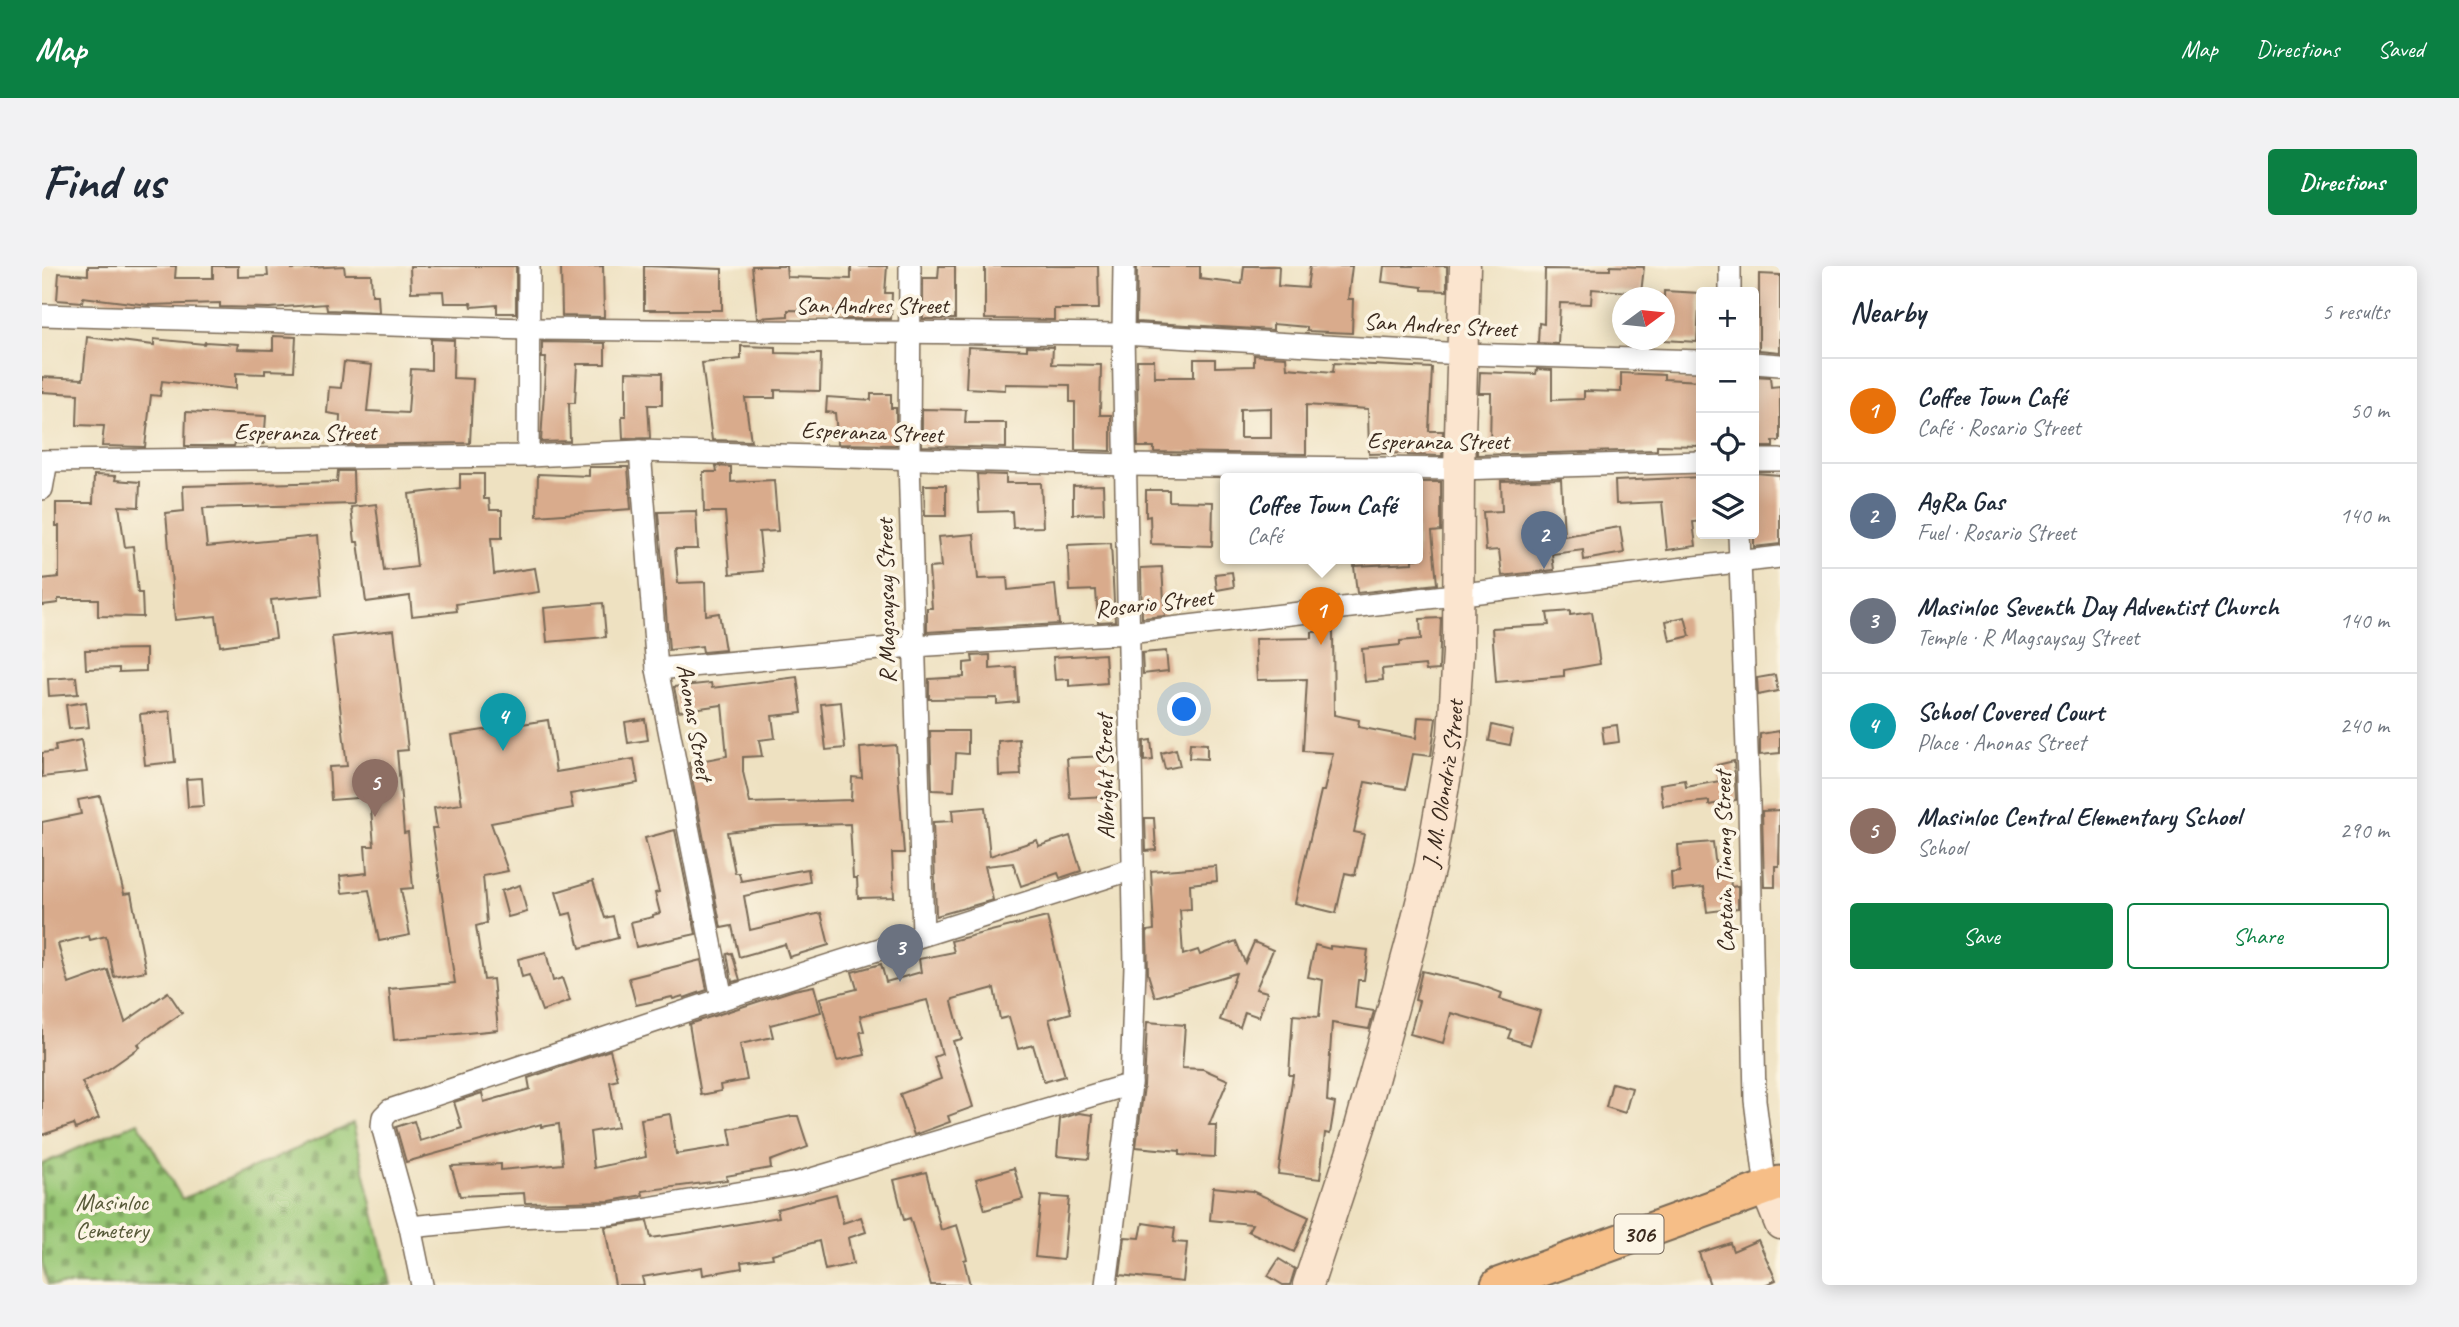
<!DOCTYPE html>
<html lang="en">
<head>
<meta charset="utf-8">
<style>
  body { margin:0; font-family:Caveat,sans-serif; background:#f2f2f3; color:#1f2937 }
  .controls { position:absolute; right:21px; top:21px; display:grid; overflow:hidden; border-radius:7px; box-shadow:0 4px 18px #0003 }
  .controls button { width:63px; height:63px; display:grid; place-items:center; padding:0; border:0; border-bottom:2px solid #e0e1e3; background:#fff; color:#1f2937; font:35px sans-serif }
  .compass { position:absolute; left:1570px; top:21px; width:63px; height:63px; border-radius:50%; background:#fff; box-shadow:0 4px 18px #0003; rotate:75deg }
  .you { position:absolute; left:1143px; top:444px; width:24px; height:24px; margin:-18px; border:5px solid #fff; border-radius:50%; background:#1a73e8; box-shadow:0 0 0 10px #1a73e833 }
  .badge { display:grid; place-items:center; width:46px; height:46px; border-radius:50%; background:#0b8043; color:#fff; font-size:23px; font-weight:700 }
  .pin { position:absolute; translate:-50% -58px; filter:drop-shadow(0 2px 4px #0008) }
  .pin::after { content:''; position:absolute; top:37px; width:24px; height:21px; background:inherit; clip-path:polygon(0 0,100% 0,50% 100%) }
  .popup { position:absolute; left:1178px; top:207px; width:203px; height:91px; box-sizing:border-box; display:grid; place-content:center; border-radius:7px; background:#fff; filter:drop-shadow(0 2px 5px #0005); font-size:23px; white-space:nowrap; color:#747a83 }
  .popup b { font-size:26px; color:#1f2937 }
  .popup::after { content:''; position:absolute; left:50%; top:100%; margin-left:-14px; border:14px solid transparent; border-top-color:#fff }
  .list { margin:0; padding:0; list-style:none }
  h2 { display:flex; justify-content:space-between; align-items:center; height:91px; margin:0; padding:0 28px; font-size:30px }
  h2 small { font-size:23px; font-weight:400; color:#747a83 }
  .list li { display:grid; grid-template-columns:46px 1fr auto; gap:21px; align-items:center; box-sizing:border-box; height:105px; padding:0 28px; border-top:2px solid #e0e1e3 }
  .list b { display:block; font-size:26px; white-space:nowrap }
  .list p { margin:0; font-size:23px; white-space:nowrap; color:#747a83 }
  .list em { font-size:23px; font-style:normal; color:#747a83 }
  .actions { display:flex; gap:14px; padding:21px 28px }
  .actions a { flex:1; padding:16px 0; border:2px solid #0b8043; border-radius:7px; text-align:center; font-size:24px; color:#0b8043 }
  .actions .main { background:#0b8043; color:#fff }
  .icon { flex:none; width:38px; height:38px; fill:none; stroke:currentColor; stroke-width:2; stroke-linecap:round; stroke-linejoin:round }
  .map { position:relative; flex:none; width:1738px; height:1019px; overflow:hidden; border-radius:7px }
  header { display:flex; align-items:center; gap:42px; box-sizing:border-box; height:98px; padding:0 35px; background:#0b8043; color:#fff }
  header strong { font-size:33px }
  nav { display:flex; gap:38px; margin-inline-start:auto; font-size:24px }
  .intro { display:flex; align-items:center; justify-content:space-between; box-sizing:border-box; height:168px; padding:0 42px }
  h1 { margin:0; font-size:49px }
  .button { padding:18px 32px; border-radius:7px; background:#0b8043; color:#fff; font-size:24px; font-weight:700 }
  main { display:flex; gap:42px; padding:0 42px }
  aside { flex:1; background:#fff; border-radius:7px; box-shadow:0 4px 18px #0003 }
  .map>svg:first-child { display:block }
  .cemetery { fill:url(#cemetery-stones); stroke:#6a784a; stroke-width:2 }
  .building { fill:#d9ab8c; fill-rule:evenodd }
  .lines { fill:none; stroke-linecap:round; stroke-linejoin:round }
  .street-casing { stroke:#7a6a57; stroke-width:24 }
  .secondary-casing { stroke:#7a6a57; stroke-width:33 }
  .primary-casing { stroke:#7a6a57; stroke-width:37 }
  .street { stroke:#fff; stroke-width:21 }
  .secondary { stroke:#fbe5cf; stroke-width:30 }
  .primary { stroke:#f6be87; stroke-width:33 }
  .labels { text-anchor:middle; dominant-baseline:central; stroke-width:7; stroke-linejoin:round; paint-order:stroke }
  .shield { fill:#fcf5e5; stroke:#75675a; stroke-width:2 }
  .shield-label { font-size:23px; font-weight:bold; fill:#3b2a1e }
  .street-label { font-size:24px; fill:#3b2a1e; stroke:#fcf5e5 }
  .park-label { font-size:24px; fill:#575938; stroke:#fcf5e5 }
</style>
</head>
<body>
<header>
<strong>Map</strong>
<nav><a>Map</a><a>Directions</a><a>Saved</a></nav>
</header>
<div class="intro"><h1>Find us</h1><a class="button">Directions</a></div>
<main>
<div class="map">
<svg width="1738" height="1019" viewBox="0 0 1738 1019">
  <defs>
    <pattern id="cemetery-stones" width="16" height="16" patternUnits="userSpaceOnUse" patternTransform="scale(1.75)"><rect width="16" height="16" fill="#98c775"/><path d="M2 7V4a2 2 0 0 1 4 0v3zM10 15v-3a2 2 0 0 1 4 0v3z" fill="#7da25f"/></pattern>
  </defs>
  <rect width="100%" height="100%" fill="#fcf5e5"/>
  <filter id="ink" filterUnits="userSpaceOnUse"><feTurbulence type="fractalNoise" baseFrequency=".0143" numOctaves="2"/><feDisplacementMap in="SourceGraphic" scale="14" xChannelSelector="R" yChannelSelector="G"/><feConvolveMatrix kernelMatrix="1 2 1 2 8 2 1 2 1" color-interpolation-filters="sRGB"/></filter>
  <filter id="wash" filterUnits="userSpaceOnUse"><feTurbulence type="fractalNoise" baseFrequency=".00686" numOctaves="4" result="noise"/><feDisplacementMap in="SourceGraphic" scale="28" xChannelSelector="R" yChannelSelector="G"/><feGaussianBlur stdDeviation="1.57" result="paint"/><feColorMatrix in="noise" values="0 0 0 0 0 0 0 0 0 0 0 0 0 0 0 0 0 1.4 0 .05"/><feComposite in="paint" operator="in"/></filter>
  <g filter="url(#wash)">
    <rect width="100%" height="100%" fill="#eee1c1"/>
    <path class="cemetery" d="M96,856L140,933L311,858L349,1019H6L0,997V898Z"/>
    <g id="blocks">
      <g class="building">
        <path d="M46,0H134L133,12H171V0H196V11L226,10L225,0H250V3L302,0L303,8H329L330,29H336L337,46L285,44L284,38L227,42L178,41V37L106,39L41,31L40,36L15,34L17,7L46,9Z"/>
        <path d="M368,0H474V47H455V39L430,41L429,37H402L401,25L369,26Z"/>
        <path d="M561,0L562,51L520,50L519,1Z"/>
        <path d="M602,0L680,3V44H602Z"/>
        <path d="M710,0H744L745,11L809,13V0H845L843,27H850L849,53H802V45L746,44V50L715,52Z"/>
        <path d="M897,0H913V53H881V12H896Z"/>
        <path d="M943,0H1056L1057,43H1012V54L943,53Z"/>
        <path d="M1095,0H1158V13L1200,18L1202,0H1237L1236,20L1265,22L1268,0H1310L1306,33H1311L1310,67L1265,65V61L1231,58V64L1094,56Z"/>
        <path d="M1342,0H1405V25L1380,24V21L1340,16Z"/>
        <path d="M1568,0L1602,1L1599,27L1550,23L1549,38L1518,37L1516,78L1496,77L1497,57L1502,58L1503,3L1568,4Z"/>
        <path d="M1717,8L1738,9V86L1717,84Z"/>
        <path d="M1622,25L1658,27L1655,76L1622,74Z"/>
        <path d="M231,70L254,71L252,105L223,104V108L194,107V123L120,115L118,130L109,129L103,181L60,180L62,160L35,159L36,128L0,126V111L41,113L45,71L112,79V73L162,78L163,76L196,78L195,83L231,84Z"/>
        <path d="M389,73L412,74L411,112L431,113L428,177L297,179L298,149L285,147L287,121L299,122L302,96L330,99L325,145L366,147L369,103L389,104Z"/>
        <path d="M500,76L563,77V98H535L533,137H527L528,175L499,176L504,92H500Z"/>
        <path d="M699,80L734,81V87L779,88L778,125L733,124V132H703L709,175L670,174L660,97L699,93Z"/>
        <path d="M985,80L1011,81L1010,98L1059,99L1058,149H1069V185L1033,184V136H1028V119L963,118V124L924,122L926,81L985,84Z"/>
        <path d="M1212,89L1244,91L1245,102L1291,106L1292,97L1390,102L1387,165H1401L1400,190L1366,189V187L1327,188L1326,143L1264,139V188L1112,186V181H1096L1095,94H1112L1113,111H1152V93H1173V101L1212,100ZM1229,142V172H1198V143Z"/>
        <path d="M1495,103L1510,104V134L1542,133V125L1579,126V107L1622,109V113L1659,115V180L1615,179V184L1435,189V183H1448L1449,127H1437L1438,106L1494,108Z"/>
        <path d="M584,106L620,107V139H606L608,172L581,173L580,150H584Z"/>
        <path d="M1712,110L1728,111L1729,121L1738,120V175H1731V181H1712Z"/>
        <path d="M829,128H849V142H854V179L796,178L793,147L784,146L785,131L829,134Z"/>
        <path d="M880,143L924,144L923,157H964V182L880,180Z"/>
        <path d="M144,146L224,150L222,178L193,177L192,180H143Z"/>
        <path d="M674,200L689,201V216L732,214L736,265L717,266L721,305L688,308L683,246H662L661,206H675Z"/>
        <path d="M547,201H586L589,243L495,250L496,208L547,210Z"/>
        <path d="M296,205H311L312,238L161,242L165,281L275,270L280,329L229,334L234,372L178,380L174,350L133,354L124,247L142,245L141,220L295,216Z"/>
        <path d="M1712,207L1738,209V278L1712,281Z"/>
        <path d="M418,208H442V233H447L448,244H460V272H449L452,308L493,302L497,326L414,338L415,345L370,350L368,330L324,336L316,276H313L309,241L334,238L342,305L375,301L367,228L418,222Z"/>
        <path d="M935,208L964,209V217H999L1001,261L971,262L970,245L937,246Z"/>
        <path d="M52,209L74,210L73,214L98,216L97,241L77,240L83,281L91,280L96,327H100L101,351L56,350V333H16V337L0,339V313L17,311V260H14V237H51Z"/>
        <path d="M1659,211V255L1651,256L1654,280L1625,284L1620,236L1574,238L1573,215Z"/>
        <path d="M1519,213L1522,270L1578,261L1582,287L1542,294L1541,284L1510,288L1512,304L1460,310L1457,284L1444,285L1441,246L1460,245L1459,215Z"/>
        <path d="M1375,216H1399V265L1390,266L1395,318L1315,327L1312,300L1370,297V293H1375Z"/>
        <path d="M882,219H904V250H883Z"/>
        <path d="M1061,219L1062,247L1031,248V220Z"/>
        <path d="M1104,224H1127V235L1171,236L1170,280L1109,278L1108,250L1104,251Z"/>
        <path d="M654,245L656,283H633L636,317L663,316L664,349L677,347L683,384L661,386L660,380L627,384L616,246Z"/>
        <path d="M932,268L936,313L965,312L966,324L1013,319L1017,358L885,366V342H890L887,302L899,301L896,271Z"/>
        <path d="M1069,277L1073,355L1056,356L1054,324L1028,325L1026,279Z"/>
        <path d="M1120,301L1123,350L1100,352L1099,302Z"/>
        <path d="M1190,306L1192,321L1175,324L1173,308Z"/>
        <path d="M561,337L564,371L505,376L502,342Z"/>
        <path d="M1528,345V349L1550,346L1558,398L1522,404V410L1454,416L1450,362L1507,359L1505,347Z"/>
        <path d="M1643,351L1648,370L1628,375L1624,355Z"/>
        <path d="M1399,352L1397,404L1384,405L1383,399L1340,403L1341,414L1323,416L1320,383L1358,379V375L1379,373L1378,353Z"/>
        <path d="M352,364L366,484L355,485L362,567L366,566L371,622L359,623L368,669L337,675L327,624L300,627L298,610L325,607L323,580H332L328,531L289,534L287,501L305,500L290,371Z"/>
        <path d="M1291,365L1292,449L1317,454L1316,461L1374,472L1376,451L1394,452L1389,490L1371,488L1364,523L1323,516L1312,566L1322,568L1313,609L1303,607L1294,647L1253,637L1279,525H1282L1291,487L1261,485L1265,413L1215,414L1213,373L1270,372V366Z"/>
        <path d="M104,383V405L77,406V402L44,403L43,384Z"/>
        <path d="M1124,385L1126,405L1101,408L1100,387Z"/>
        <path d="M1063,388L1065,417L1027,420V413L1013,414L1011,391Z"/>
        <path d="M948,389V403L974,401L976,436L955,438V432L887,433V413L922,411V397L931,396L930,390Z"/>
        <path d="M1733,409L1736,425L1716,429L1715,412Z"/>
        <path d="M34,411L36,428L7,430L6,413Z"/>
        <path d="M755,411L760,447L730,450L733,472L717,474L720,490L701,491V506L708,537L809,534L810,511L820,512L818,482L854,479L862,587H850L852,631L816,632L815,612H811L808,558L733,560L685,566L693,607H697L699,615L766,603L768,616L702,630L708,664L779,647L787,679L747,691L743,678L697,691L690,660L679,662L647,497L685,490L680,439L637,445L632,421L669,417L670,422Z"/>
        <path d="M44,436L47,461L27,463L24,439Z"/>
        <path d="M799,436L803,482L784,484L779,438Z"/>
        <path d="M128,445L133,496L103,499L98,448Z"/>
        <path d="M603,453L606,474L586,477L583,456Z"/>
        <path d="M506,454L514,506L592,493L596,517L528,528L531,542L449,557L466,605L441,610L445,657L434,660L442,714L451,713L456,764L352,774L347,723L413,717L390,562H395L392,542L420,538L409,469Z"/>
        <path d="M1450,459L1471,464L1468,479L1447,475Z"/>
        <path d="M1575,459L1577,476L1562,478L1560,461Z"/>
        <path d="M888,465H926V488L914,487L912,525L890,524Z"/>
        <path d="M1738,465V487L1718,489V468Z"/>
        <path d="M977,473L979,509L957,510L956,475Z"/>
        <path d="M39,474L45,506L0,511V487L14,485L13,479Z"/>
        <path d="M1109,474L1111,494L1102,495V475Z"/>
        <path d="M1148,477L1165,478V493L1147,492Z"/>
        <path d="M1134,483L1138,500L1123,503L1119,487Z"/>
        <path d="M1063,490L1065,530L1028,532L1025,492Z"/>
        <path d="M1692,495L1694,534L1667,539V535L1621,540L1618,518L1643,514L1644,521L1678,515L1675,499Z"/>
        <path d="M160,512L162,540L146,541L144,513Z"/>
        <path d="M58,530L82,628L89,627L104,705L72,711L64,670L48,674L47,670L16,678L27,718L66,704L83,756L126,726L140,747L96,778L98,781L64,805L40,816L57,852L34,863L32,858L0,869V556L39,548L36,534Z"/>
        <path d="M943,541L948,590L995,574L997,580L1028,570L1039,605L1018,612L1016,607L979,620L971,597L943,600L951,634L894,650L891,556L911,555L910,544Z"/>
        <path d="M1738,544L1737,600H1733V621H1722L1720,545Z"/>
        <path d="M1103,552H1112L1114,584L1104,585Z"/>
        <path d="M633,564L654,668L594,681L589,656L611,651V649L618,647L613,627L617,626L603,572Z"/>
        <path d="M1671,576L1674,603L1687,602L1689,621L1696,620V642L1665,646L1662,621L1630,624L1629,607L1638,606L1636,579Z"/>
        <path d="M1174,600L1175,615L1148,618L1149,643L1138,644L1141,689L1156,684L1158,689L1194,675L1203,697L1212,676L1231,684L1214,723L1225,726L1217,751L1203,746L1198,761L1178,754L1194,707L1113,731L1106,708L1105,665L1112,664L1109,605Z"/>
        <path d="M551,615L563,652L571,650L576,672L538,682L529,647L521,649L514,626Z"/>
        <path d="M478,619L485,646L466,651L459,625Z"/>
        <path d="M1005,651L1029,747L1007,753L1023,810L1002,816L991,779L976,783L967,751L958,753L952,722L911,733L910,736L920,773L911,775L931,841L906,850L908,856L872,869L858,828L899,813L892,791L900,788L885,734L818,750L822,765L818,766L823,789L795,795L778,732L815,723L810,706L839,698L844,716L879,706L877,693L912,686L909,675Z"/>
        <path d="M1273,679L1288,683V680L1326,684L1322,714H1316L1313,742L1332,745L1327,763L1290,757L1285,835L1293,837L1288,868L1283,867L1278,913L1236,908L1251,809H1247L1251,749L1277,751L1281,714L1266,711Z"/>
        <path d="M504,686L511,715L520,712L528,735L500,745L487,709L480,711L476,693Z"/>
        <path d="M690,687L698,714L690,716L685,688Z"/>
        <path d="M659,694L665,724L642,732L641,730L631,733L630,731L594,739L587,712Z"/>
        <path d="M1380,705L1435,718L1460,727L1458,733L1498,745L1488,779L1466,772L1469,764L1409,747L1401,777L1368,768L1377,735L1373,734Z"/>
        <path d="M772,720L779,746L728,759L731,771L698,778L705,814L678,819L679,825L659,829L647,758L752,724Z"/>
        <path d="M1105,756L1143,759L1140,802L1161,803L1186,814L1167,859H1174L1173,891L1138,889V885L1094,881L1102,820Z"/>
        <path d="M568,784L576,814L568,816L576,861L548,866L552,902L604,891L599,853L628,848L634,888L690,879L687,863L750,850H756L766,881L728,895L729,902L684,910L685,914L600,925L601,929L568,935L483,937L482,927L418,930L409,900L459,898V904L521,898L517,858L499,861V858L364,896L354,861L372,855L378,875L420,862L412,836L440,827L442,836L488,823L486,812Z"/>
        <path d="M1570,817L1590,822L1583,847L1564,841Z"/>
        <path d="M1037,847L1051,849L1047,893L1015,890L1018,853Z"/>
        <path d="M972,902L981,933L943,944L934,913Z"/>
        <path d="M884,906L899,964L915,959L925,993L922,994L928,1019H889L868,952L862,954L852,914Z"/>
        <path d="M1171,921L1210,925L1267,951L1252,986L1206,965L1210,958L1168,954Z"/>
        <path d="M794,928L801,957L819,951L824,966L806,972L811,998L783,1004L777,975L730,988L731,992L699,996L700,1002L661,1009L660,1001L600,1011L602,1019H573L563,961L605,955L609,972L645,967L737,951L735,943Z"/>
        <path d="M999,930L1027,932L1021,994L993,991Z"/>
        <path d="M1101,957L1133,962L1131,976L1145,977L1141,1016L1078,1009L1083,971L1098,972Z"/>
        <path d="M1716,974L1734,1014L1723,1019H1668L1657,987L1688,977L1691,985Z"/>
        <path d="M1237,993L1253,1003L1248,1019H1241L1226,1010Z"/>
      </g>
    </g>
  </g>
  <g filter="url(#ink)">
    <use href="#blocks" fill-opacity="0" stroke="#7a6a57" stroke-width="2"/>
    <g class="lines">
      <g class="street-casing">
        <g id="street">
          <path d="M868,0L867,194L881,668"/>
          <path d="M1688,0V26"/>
          <path d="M0,49L487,63L1081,68L1420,88L1659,95"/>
          <path d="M1712,97L1738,99"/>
          <path d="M598,185L615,403L680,733"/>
          <path d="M486,190L487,0"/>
          <path d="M1712,194H1738"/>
          <path d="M0,195L486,190L598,185L1084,199L1417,203L1659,196"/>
          <path d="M0,223L5,195"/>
          <path d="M1697,268L1707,537L1713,834L1724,923"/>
          <path d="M615,403L871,380L1086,367L1738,291"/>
          <path d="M368,961L469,951L569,948L756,917L1089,818"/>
          <path d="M380,1019L368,961L340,860L341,851L348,844L680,733L1091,603"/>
          <path d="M1064,1019L1089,818L1093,700L1081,68L1082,0"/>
        </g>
      </g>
      <g class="secondary-casing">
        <g id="secondary">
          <path d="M1724,923L1738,958"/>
          <path id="s1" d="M1266,1019L1318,861L1370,673L1388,600L1411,468L1416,387L1417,203L1423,0"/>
        </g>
      </g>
      <g class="primary-casing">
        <path id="primary" d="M1456,1019L1738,917"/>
      </g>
      <use href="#street" class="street"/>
      <use href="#secondary" class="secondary"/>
      <use href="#primary" class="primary"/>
    </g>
  </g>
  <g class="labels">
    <rect class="shield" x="1572.5" y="948.5" width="49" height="39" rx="5"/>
    <g class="shield-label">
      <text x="1597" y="968">306</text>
    </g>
    <g class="street-label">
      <text x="830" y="39">San Andres Street</text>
      <text transform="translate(1398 59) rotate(3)">San Andres Street</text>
      <text x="263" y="166">Esperanza Street</text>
      <text transform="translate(830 166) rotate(2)">Esperanza Street</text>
      <text x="1396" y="175">Esperanza Street</text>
      <text transform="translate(844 335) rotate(-91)">R Magsaysay Street</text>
      <text transform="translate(1112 337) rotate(-6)">Rosario Street</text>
      <text transform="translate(653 456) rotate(80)">Anonas Street</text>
      <text transform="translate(1063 511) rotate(-91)">Albright Street</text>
      <text stroke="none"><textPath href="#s1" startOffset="520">J. M. Olondriz Street</textPath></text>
      <text transform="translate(1682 596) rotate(-91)">Captain Tinong Street</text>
    </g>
    <g class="park-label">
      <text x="70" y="936">Masinloc<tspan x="70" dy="28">Cemetery</tspan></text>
    </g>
  </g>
</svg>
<div class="controls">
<button>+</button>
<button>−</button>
<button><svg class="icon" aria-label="locate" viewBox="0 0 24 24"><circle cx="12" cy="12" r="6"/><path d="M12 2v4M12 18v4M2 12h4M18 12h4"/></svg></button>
<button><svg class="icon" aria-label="layers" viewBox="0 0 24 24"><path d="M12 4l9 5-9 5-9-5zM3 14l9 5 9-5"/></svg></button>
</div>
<svg class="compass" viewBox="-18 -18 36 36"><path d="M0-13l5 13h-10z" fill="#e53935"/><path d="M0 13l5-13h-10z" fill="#747a83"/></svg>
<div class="you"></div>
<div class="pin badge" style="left:1279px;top:379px;background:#e8710a">1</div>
<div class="popup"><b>Coffee Town Café</b>Café</div>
<div class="pin badge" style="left:1502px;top:303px;background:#5c6f8a">2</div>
<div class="pin badge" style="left:858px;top:716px;background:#6b7280">3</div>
<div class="pin badge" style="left:461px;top:485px;background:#0f9aa8">4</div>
<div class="pin badge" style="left:333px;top:551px;background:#8d6e63">5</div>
</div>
<aside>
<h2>Nearby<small>5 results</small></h2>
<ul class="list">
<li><span class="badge" style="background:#e8710a">1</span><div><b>Coffee Town Café</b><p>Café · Rosario Street</p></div><em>50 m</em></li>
<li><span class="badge" style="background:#5c6f8a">2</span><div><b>AgRa Gas</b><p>Fuel · Rosario Street</p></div><em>140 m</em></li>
<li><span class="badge" style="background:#6b7280">3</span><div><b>Masinloc Seventh Day Adventist Church</b><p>Temple · R Magsaysay Street</p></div><em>140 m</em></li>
<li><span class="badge" style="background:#0f9aa8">4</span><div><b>School Covered Court</b><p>Place · Anonas Street</p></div><em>240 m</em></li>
<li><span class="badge" style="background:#8d6e63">5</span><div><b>Masinloc Central Elementary School</b><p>School</p></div><em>290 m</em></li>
</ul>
<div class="actions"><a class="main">Save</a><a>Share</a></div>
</aside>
</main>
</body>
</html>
